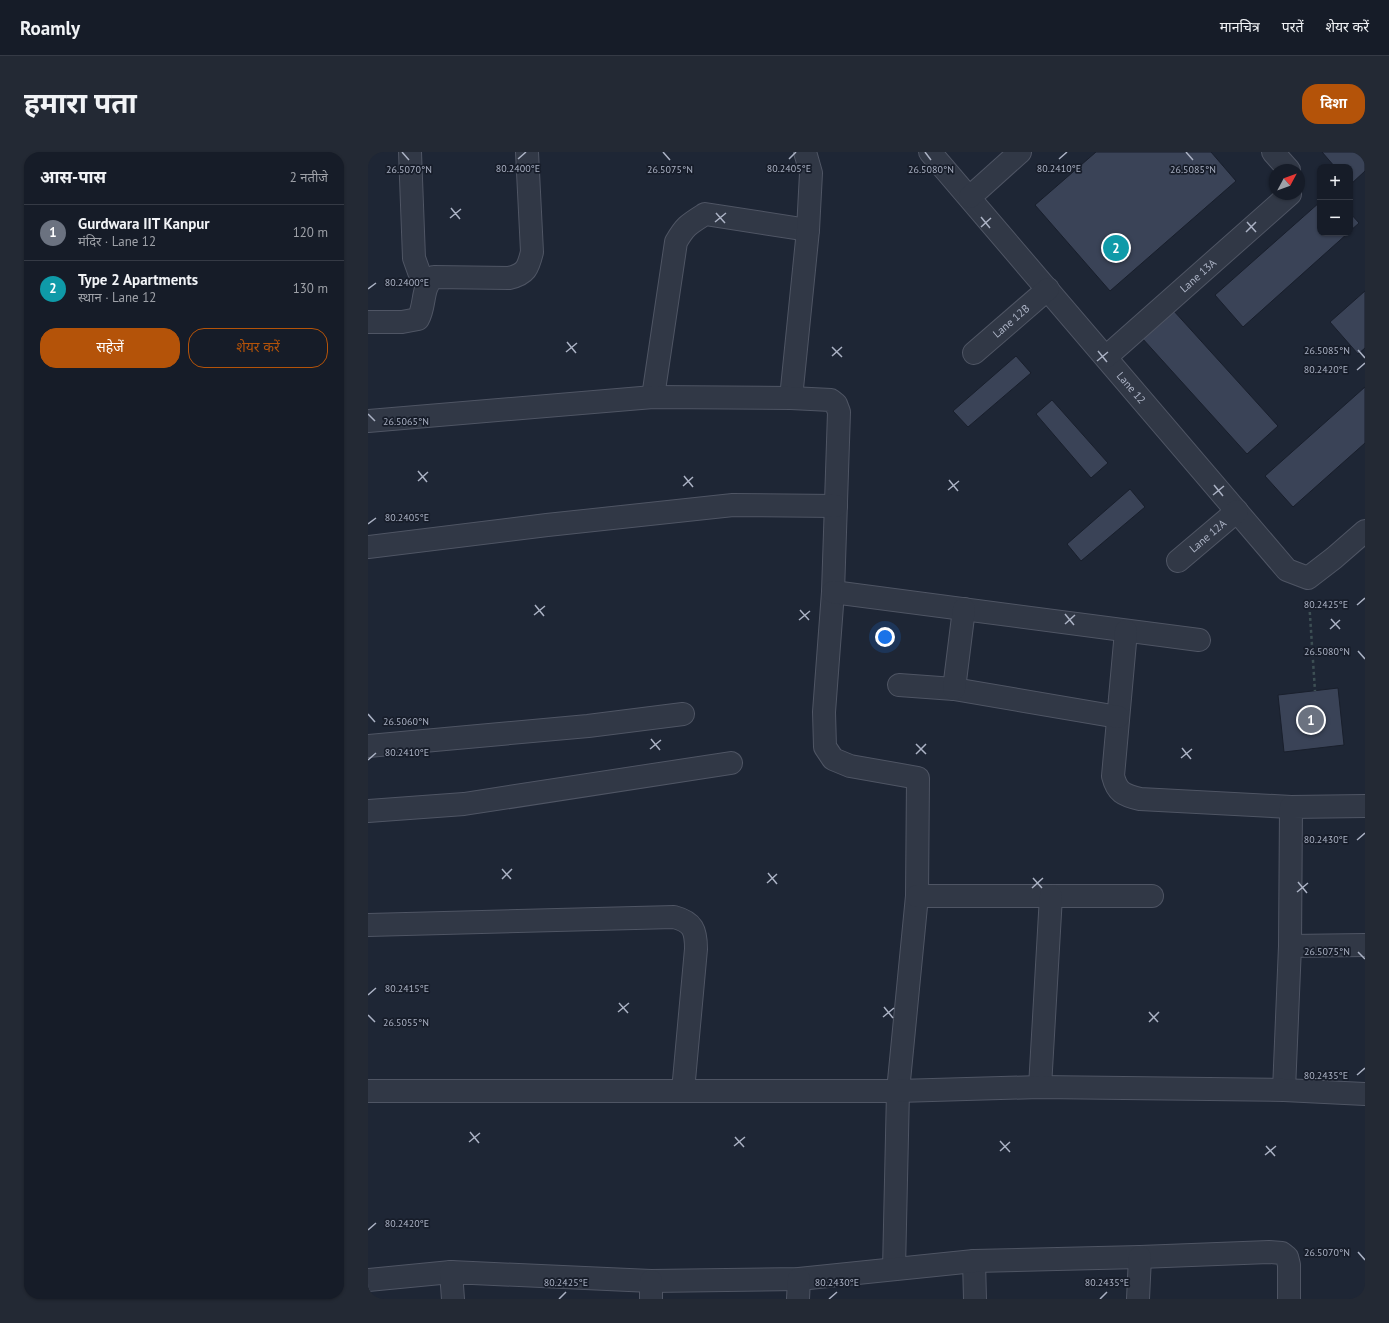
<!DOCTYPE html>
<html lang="hi">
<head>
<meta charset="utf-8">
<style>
  body { margin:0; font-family:"PT Sans","Noto Sans Devanagari",sans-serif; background:#232934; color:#f1f3f6 }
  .controls { position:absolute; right:12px; top:12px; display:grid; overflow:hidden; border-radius:8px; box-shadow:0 1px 3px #0004 }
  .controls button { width:36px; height:36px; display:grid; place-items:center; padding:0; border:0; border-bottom:1px solid #353a45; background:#161c28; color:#f1f3f6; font:20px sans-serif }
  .compass { position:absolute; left:901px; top:12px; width:36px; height:36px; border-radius:50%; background:#161c28; box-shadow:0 1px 3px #0004; rotate:49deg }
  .you { position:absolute; left:517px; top:485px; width:14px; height:14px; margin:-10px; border:3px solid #fff; border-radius:50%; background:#1a73e8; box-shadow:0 0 0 6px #1a73e833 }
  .badge { display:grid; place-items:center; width:26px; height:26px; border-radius:50%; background:#b45309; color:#fff; font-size:13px; font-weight:700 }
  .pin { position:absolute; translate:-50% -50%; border:2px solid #fff; box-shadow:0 1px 4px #0006 }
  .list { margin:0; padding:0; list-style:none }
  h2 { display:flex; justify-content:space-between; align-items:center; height:52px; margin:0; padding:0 16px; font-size:17px }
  h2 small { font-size:13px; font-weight:400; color:#9ea1a8 }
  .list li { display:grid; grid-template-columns:26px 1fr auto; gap:12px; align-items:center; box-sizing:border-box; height:56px; padding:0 16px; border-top:1px solid #353a45 }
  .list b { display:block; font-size:15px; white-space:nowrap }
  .list p { margin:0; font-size:13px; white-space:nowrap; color:#9ea1a8 }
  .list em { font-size:13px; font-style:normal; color:#9ea1a8 }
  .actions { display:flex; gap:8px; padding:12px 16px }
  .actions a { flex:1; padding:9px 0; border:1px solid #b45309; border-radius:16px; text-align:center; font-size:14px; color:#b45309 }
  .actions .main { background:#b45309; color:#fff }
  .map { position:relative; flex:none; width:997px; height:1147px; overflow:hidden; border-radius:16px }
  header { display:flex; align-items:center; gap:24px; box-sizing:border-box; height:56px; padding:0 20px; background:#161c28; border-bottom:1px solid #353a45 }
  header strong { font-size:19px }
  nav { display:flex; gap:22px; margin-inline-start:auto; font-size:14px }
  .intro { display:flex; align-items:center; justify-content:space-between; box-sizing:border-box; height:96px; padding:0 24px }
  h1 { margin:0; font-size:28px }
  .button { padding:10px 18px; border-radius:16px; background:#b45309; color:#fff; font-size:14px; font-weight:700 }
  main { display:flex; gap:24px; padding:0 24px }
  aside { flex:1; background:#161c28; border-radius:16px; box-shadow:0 1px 3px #0004 }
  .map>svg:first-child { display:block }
  .building { fill:#3a4357; stroke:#191f2c }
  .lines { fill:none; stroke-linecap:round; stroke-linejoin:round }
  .minor-casing { stroke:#4f5564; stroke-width:24 }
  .path { stroke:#3d4f54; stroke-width:2.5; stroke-dasharray:3 3; stroke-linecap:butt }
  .minor { stroke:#313846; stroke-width:22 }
  .ticks { fill:none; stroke:#abb2c4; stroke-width:1.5 }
  .labels { text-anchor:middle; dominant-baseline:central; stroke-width:3.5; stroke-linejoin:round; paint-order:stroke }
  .street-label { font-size:11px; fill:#abb2c4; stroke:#171d2a }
  .ticks-label { font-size:10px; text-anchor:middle; fill:#abb2c4; stroke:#171d2a; stroke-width:3.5; stroke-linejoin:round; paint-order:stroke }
</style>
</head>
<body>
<header>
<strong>Roamly</strong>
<nav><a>मानचित्र</a><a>परतें</a><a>शेयर करें</a></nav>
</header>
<div class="intro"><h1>हमारा पता</h1><a class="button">दिशा</a></div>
<main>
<aside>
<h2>आस-पास<small>2 नतीजे</small></h2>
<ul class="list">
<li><span class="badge" style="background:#6b7280">1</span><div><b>Gurdwara IIT Kanpur</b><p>मंदिर · Lane 12</p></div><em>120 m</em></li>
<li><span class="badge" style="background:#0f9aa8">2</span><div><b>Type 2 Apartments</b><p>स्थान · Lane 12</p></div><em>130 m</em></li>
</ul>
<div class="actions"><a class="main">सहेजें</a><a>शेयर करें</a></div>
</aside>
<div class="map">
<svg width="997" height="1147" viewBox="0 0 997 1147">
  <rect width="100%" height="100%" fill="#1e2635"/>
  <g class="building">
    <path d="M728,0H843L868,29L742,139L667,53Z"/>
    <path d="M954,0H997V19L983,32L982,15H967Z"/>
    <path d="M952,50V81H980L875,175L847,143Z"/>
    <path d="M982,61L991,71L982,79Z"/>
    <path d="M997,139V196L990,202L962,170Z"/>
    <path d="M805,158L910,274L879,302L774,186Z"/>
    <path d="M648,204L663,221L600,275L585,259Z"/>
    <path d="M997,235V291L925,355L897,324Z"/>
    <path d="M684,248L740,311L723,326L668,262Z"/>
    <path d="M762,337L777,355L713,409L699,392Z"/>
    <path d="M970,536L976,593L916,600L910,543Z"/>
  </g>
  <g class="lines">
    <g class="minor-casing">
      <g id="minor">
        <path d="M42,0L46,106L51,120L60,130"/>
        <path id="s1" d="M562,0L919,418L940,426L966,406L997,379"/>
        <path d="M905,0L921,18"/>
        <path d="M602,45L652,0"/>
        <path d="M0,170H34L50,167C58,153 53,135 66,125L141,126C158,122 160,116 164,100L159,0"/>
        <path id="s2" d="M606,201L680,137"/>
        <path id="s3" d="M738,205L922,42"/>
        <path d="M285,245L308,90C317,74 321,72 337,62L440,78"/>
        <path d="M423,246L440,78L443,21L437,0"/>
        <path d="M0,269L285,245L423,246L463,248L468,252L471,260L465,440L456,560L457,595L465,607L482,614L550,626L549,744L530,939L526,1117"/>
        <path d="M0,395L179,373L365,353L468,354"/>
        <path id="s4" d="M810,409L869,359"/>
        <path d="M465,440L831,488"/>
        <path d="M758,479L745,624C749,640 755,643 772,647L923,655"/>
        <path d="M531,533L586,537L750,565"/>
        <path d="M586,537L596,457"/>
        <path d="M0,594L220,574L315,562"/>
        <path d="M0,659L96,652L363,611"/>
        <path d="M549,744H784"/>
        <path d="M0,773L306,765C325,770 328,778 328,797L315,939"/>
        <path d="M922,794L997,793"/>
        <path d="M672,935L683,744"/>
        <path d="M916,938L922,794L923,655L997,654"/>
        <path d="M0,939H530L672,935L916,938L997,942"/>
        <path d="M606,1109L607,1147"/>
        <path d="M0,1128L83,1120"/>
        <path d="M85,1147L83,1120L283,1129L431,1127L606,1109L772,1105L901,1100L914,1101L919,1105L921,1113V1147"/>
        <path d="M283,1147V1129"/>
        <path d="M430,1147L431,1127"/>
        <path d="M770,1147L772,1105"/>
      </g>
    </g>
    <path class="path" d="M941,448L947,539"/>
    <use href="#minor" class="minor"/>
  </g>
  <path class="ticks" d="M34,0L41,8M295,0L302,8M557,0L563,8M818,0L825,8M150,7L158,0M421,7L428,0M691,7L699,0M83,56L92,67M348,61L357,71M613,65L622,76M82,66L93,57M347,70L358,61M879,70L888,80M613,75L623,66M878,80L888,70M0,137L8,131M199,190L208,201M464,195L474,205M990,198L997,206M730,199L739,210M198,200L209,191M464,204L474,195M729,209L740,200M989,218L997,211M0,262L7,269M50,319L59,330M316,324L325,335M581,328L590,339M50,329L60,320M846,333L855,344M315,334L325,325M580,338L591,329M845,343L856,334M0,372L8,366M167,453L176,464M989,453L997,446M432,458L441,468M697,462L706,473M166,463L177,454M963,467L972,477M431,468L442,459M697,472L707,463M962,477L972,468M990,499L997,507M0,562L7,570M283,587L292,598M548,592L558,602M814,596L823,607M282,597L293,588M548,602L558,592M813,606L824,597M0,608L8,601M989,688L997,681M134,717L143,727M400,721L409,732M665,726L674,736M134,727L144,717M930,730L939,741M399,731L409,722M664,736L675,726M929,740L940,731M990,800L997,807M0,843L8,836M251,851L260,861M516,855L525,866M250,860L261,851M781,860L790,870M0,863L7,870M515,865L526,856M781,870L791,860M989,923L997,916M102,980L111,991M367,985L376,995M632,989L642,1000M101,990L112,981M366,994L377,985M898,994L907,1004M632,999L642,990M897,1003L908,994M0,1078L8,1071M990,1100L997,1108M191,1147L198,1140M461,1147L469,1140M732,1147L739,1140"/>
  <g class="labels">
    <g class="street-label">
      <text stroke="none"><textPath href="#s3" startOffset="123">Lane 13A</textPath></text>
      <text stroke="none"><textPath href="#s2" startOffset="49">Lane 12B</textPath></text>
      <text stroke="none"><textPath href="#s1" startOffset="310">Lane 12</textPath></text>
      <text stroke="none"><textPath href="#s4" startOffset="39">Lane 12A</textPath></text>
    </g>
  </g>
  <g class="ticks-label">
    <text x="150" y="20">80.2400°E</text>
    <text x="421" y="20">80.2405°E</text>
    <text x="691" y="20">80.2410°E</text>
    <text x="302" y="21">26.5075°N</text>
    <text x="563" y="21">26.5080°N</text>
    <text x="825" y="21">26.5085°N</text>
    <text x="41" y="21">26.5070°N</text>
    <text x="39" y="134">80.2400°E</text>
    <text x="959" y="202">26.5085°N</text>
    <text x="958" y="221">80.2420°E</text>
    <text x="38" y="273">26.5065°N</text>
    <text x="39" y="369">80.2405°E</text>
    <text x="958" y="456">80.2425°E</text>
    <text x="959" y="503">26.5080°N</text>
    <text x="38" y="573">26.5060°N</text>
    <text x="39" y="604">80.2410°E</text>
    <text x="958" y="691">80.2430°E</text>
    <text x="959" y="803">26.5075°N</text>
    <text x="39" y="840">80.2415°E</text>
    <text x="38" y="874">26.5055°N</text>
    <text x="958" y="927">80.2435°E</text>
    <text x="39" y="1075">80.2420°E</text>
    <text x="959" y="1104">26.5070°N</text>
    <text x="198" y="1134">80.2425°E</text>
    <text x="469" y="1134">80.2430°E</text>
    <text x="739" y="1134">80.2435°E</text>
  </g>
</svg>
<div class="controls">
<button>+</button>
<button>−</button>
</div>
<svg class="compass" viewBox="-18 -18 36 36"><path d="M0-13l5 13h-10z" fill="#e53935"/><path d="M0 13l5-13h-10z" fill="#9ea1a8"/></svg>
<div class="you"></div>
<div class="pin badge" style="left:943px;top:568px;background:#6b7280">1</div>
<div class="pin badge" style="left:748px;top:96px;background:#0f9aa8">2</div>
</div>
</main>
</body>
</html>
